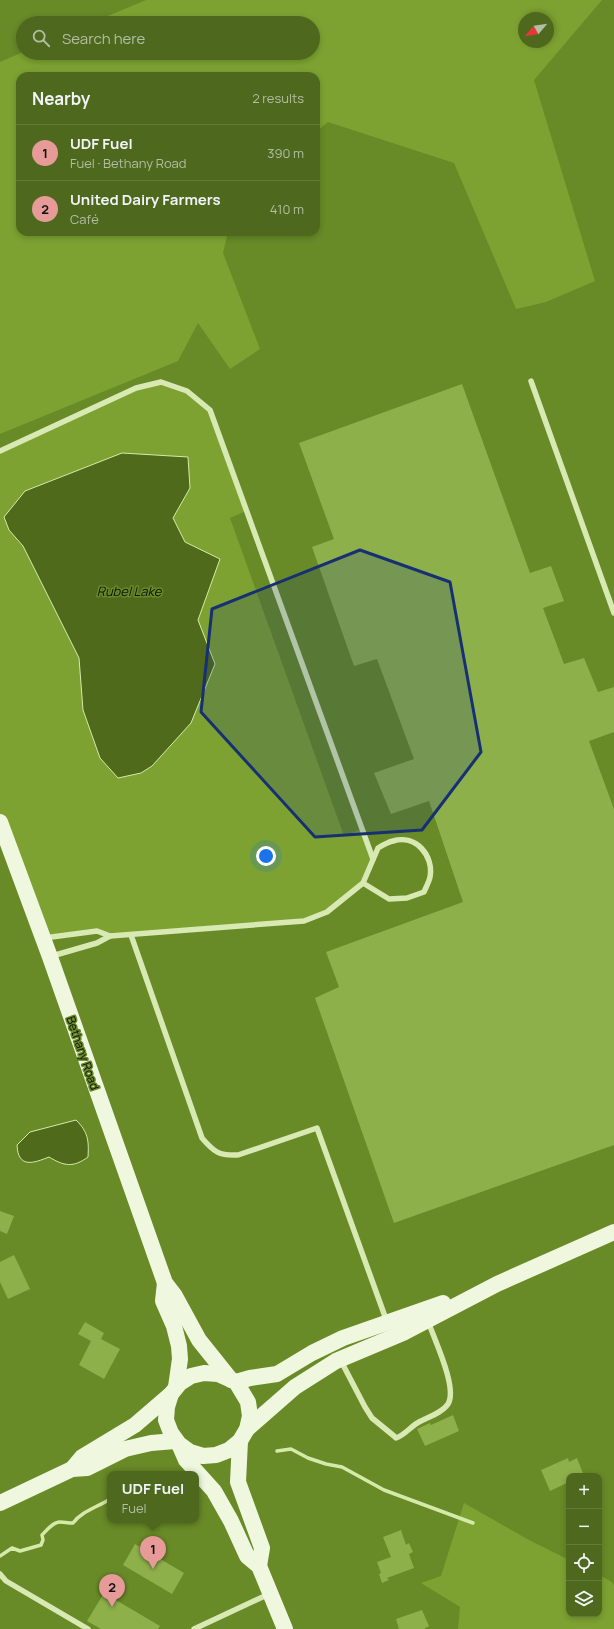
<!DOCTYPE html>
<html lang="en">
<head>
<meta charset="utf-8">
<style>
  body { margin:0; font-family:Manrope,sans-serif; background:#58702a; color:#f1f3f6 }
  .controls { position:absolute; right:12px; bottom:12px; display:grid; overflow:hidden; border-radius:8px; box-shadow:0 2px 6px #0003 }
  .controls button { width:36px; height:36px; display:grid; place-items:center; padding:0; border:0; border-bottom:1px solid #657b3b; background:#4e681d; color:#f1f3f6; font:20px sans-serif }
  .compass { position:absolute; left:518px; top:12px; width:36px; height:36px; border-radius:50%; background:#4e681d; box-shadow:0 2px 6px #0003; rotate:241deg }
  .you { position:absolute; left:266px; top:856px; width:14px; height:14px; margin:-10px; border:3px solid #fff; border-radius:50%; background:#1a73e8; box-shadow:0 0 0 6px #1a73e833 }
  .badge { display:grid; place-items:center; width:26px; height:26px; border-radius:50%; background:#e69b98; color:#111; font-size:13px; font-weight:700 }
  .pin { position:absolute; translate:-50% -33px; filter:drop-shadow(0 1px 2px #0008) }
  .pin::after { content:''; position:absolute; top:21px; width:14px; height:12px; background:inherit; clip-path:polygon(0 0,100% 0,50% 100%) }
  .popup { position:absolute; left:107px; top:1471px; width:92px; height:52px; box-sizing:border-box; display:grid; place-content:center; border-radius:8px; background:#4e681d; filter:drop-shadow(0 1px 3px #0005); font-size:13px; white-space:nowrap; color:#b3bea4 }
  .popup b { font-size:15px; color:#f1f3f6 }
  .popup::after { content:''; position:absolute; left:50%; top:100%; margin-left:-8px; border:8px solid transparent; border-top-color:#4e681d }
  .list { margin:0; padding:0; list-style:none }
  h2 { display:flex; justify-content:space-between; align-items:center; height:52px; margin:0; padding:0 16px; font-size:17px }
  h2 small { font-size:13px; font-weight:400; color:#b3bea4 }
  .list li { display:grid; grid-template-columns:26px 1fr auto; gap:12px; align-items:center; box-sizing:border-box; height:56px; padding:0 16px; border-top:1px solid #657b3b }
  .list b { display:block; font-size:15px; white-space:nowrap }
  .list p { margin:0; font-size:13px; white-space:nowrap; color:#b3bea4 }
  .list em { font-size:13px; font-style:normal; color:#b3bea4 }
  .icon { flex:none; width:22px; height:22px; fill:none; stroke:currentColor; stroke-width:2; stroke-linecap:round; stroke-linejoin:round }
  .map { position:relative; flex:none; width:614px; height:1629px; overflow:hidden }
  .search { position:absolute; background:#4e681d; box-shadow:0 2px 6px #0003; left:16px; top:16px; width:304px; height:44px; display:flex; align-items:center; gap:10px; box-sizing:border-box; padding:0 14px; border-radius:22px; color:#b3bea4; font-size:15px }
  .panel { position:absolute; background:#4e681d; box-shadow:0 2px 6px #0003; left:16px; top:72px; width:304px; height:164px; border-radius:12px }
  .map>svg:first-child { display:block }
  .green { fill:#7da231; fill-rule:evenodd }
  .water { fill:#4f6a1b; stroke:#d5eaa9 }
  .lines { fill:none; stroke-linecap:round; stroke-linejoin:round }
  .stream { stroke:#d5eaa9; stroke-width:3.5 }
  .building { fill:#8eb04b }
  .lane { stroke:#d8e9b4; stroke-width:5.5 }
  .secondary { stroke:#eff8df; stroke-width:16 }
  .marked { fill:#173074; fill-opacity:0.2; stroke:#173074; stroke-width:3; stroke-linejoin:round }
  .labels { text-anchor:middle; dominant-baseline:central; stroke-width:3; stroke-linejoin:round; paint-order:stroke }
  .street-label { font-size:12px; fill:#111; stroke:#688a27 }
  .water-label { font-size:13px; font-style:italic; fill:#111; stroke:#688a27 }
</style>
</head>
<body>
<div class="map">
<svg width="614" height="1629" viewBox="0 0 614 1629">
  <rect width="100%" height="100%" fill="#688a27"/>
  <g class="green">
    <path d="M146,0H602L534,80L595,281L546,302L516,309L454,163L328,122L316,132V76H20V232H228L223,253L260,349L230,369L198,323L178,361L0,434V62L23,52L313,53V23H91ZM524,18H548V42H524Z"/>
    <path d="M161,382L187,391L210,410L246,511L230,518L344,836L362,829L373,859L363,883L327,912L304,921L110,936L97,931L43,938L0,822V451L136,388Z"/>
    <path d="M464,1503L529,1540L569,1560V1614H599V1575L612,1582L614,1585V1629H458L460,1607L421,1583L441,1576Z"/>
  </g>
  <g class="water">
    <path d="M122,453L188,457L190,488L173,518L185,542L220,559L198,620L215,664L191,723L152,766L141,773L118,778L100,758L83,710L79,658L23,546L9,530L4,517L25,491Z"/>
    <path d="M76,1120C88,1132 89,1140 88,1157C73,1168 64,1166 49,1157C34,1163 18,1169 17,1145L30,1132Z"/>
  </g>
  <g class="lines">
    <g class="stream">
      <path d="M277,1451L291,1449L308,1458L326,1464L342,1467L384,1490L473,1523"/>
      <path d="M0,1556L12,1548L20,1551L41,1545L43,1540L42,1535C47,1530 53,1522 60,1522C64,1522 68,1523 73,1523C82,1511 98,1507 110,1499"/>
    </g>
  </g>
  <g class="building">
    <path d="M462,384L530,573L551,566L564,601L543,608L564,664L584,658L598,692L614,687V732L589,741L614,809V1145L394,1223L315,998L339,987L326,952L463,902L429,801L391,814L374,773L414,759L377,659L354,666L312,547L334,539L299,443Z"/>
    <path d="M0,1211L14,1216L7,1234L0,1231Z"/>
    <path d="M14,1255L30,1289L8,1299L0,1282V1262Z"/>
    <path d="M85,1322L104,1333L101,1339L120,1349L104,1379L79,1365L91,1341L78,1334Z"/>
    <path d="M453,1415L459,1431L425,1446L417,1429L430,1423L431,1425Z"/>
    <path d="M568,1458L569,1462L577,1458L584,1476H569V1482L550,1491L541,1470Z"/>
    <path d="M401,1530L406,1545L409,1543L413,1552L409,1554L414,1568L387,1578L389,1580L382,1583L379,1574L381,1573L377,1562L391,1557L383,1537Z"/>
    <path d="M135,1544L184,1573L172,1594L123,1565Z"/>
    <path d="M104,1593L160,1626L158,1629H101L87,1621Z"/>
    <path d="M422,1610L429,1626L424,1629H399L396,1619Z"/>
  </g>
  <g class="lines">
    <g class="lane">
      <path d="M531,381L614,613"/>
      <path d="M0,451L136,388L161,382L187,391L210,410L373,859"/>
      <path d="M131,935L202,1138C214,1152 219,1156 238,1155L317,1128L387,1322"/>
      <path d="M44,938L97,931L110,936"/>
      <path d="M52,956L97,943L110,936L304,921L327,912L363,883L389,899L407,898L424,892C426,887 429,882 430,877C434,856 416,834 393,841C388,842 383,845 378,848L363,883"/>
      <path d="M341,1361L365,1407L372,1418L394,1436L396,1438C405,1435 411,1426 419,1422C428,1417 442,1413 448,1404C458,1388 434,1339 428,1321"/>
      <path d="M0,1574L6,1581L88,1629"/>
      <path d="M194,1629L269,1594"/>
    </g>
    <g class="secondary">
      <path d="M0,822L50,957L165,1283L175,1296L199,1340L231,1380"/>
      <path d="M165,1283L163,1301L174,1326L179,1346L180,1359L176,1387"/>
      <path d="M236,1382L250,1378L277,1374L312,1353L343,1338L443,1303"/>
      <path d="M247,1429L295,1387L336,1361L405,1332L497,1284L614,1232"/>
      <path d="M240,1441L238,1482L262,1548L259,1566"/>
      <path d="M179,1444L190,1452L203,1456L216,1455L229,1450L240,1441L247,1429L250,1416L248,1402L236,1382L218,1374L204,1373L191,1376L180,1383L171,1394L167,1407L166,1420L171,1433L179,1444L186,1460L214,1491L231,1521L247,1556L259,1566L285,1629"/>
      <path d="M72,1469L82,1457L135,1425L171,1394"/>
      <path d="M0,1503L72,1469L87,1468L125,1449L151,1443L175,1441"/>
    </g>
  </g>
  <path class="marked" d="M360,550L450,582L481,752L422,830L315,837L201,712L212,609Z"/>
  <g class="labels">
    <g class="street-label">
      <text transform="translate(83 1053) rotate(71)">Bethany Road</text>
    </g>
    <g class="water-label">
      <text x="129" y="591">Rubel Lake</text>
    </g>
  </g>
</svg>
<div class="controls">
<button>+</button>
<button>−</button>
<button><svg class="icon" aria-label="locate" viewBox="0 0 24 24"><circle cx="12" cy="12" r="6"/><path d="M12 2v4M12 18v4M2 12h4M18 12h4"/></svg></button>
<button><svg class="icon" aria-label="layers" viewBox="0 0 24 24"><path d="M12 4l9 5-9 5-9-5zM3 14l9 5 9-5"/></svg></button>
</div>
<svg class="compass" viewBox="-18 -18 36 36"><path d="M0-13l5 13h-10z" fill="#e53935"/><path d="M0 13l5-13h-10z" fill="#b3bea4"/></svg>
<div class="you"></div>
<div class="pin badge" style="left:153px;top:1569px">1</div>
<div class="popup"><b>UDF Fuel</b>Fuel</div>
<div class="pin badge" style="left:112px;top:1607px">2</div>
<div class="search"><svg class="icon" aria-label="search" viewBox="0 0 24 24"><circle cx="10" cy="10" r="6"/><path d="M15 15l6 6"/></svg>Search here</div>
<section class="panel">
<h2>Nearby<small>2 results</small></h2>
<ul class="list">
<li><span class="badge">1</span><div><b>UDF Fuel</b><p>Fuel · Bethany Road</p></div><em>390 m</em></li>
<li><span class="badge">2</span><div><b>United Dairy Farmers</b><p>Café</p></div><em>410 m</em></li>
</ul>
</section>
</div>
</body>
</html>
